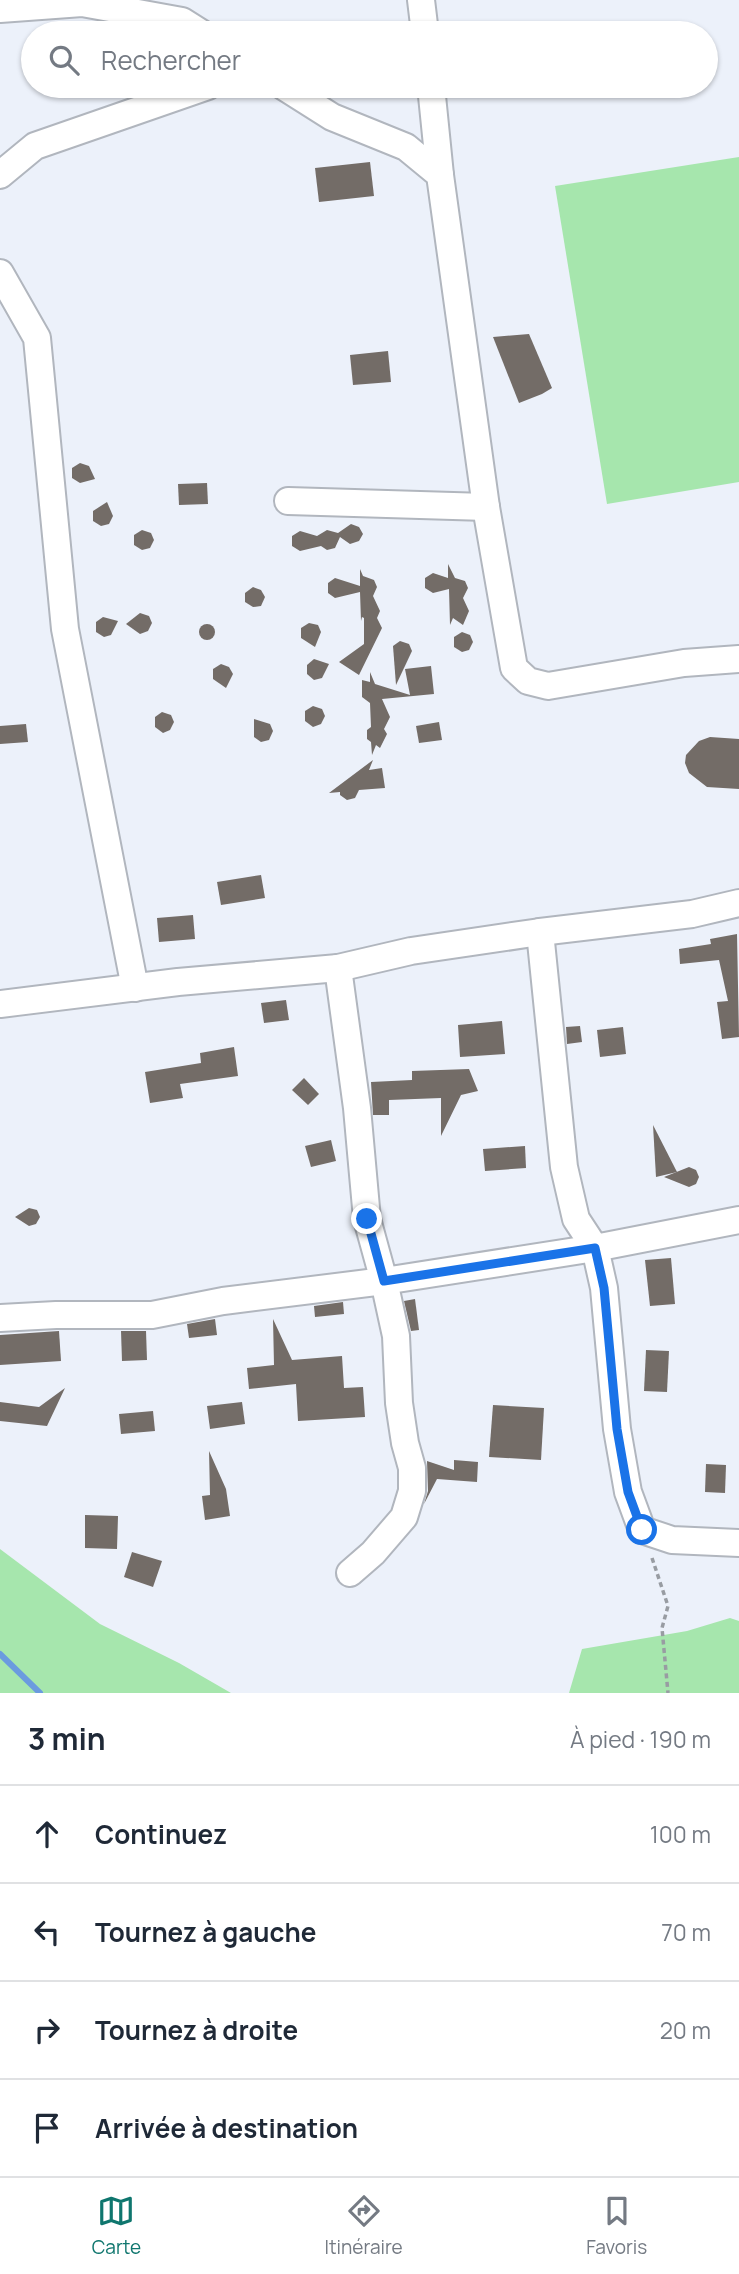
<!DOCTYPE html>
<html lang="fr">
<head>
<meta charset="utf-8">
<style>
  body { margin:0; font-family:Manrope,sans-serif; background:#f2f2f3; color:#1f2937 }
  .stop { position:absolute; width:21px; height:21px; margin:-16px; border:5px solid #1a73e8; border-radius:50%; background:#fff }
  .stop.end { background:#1a73e8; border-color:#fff; box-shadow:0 2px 7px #0008 }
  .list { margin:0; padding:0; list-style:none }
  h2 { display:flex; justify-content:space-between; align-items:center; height:91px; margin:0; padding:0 28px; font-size:30px }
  h2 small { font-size:23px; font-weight:400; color:#747a83 }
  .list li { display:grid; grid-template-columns:46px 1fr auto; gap:21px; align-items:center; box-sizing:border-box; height:98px; padding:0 28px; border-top:2px solid #e0e1e3 }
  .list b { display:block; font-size:26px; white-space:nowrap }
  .list em { font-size:23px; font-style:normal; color:#747a83 }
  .icon { flex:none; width:38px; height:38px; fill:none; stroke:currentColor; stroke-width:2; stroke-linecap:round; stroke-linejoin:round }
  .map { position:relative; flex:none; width:739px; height:1693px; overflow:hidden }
  .search { position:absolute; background:#fff; box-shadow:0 2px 5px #0004; left:21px; right:21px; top:21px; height:77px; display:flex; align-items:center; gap:18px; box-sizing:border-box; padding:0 24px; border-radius:38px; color:#747a83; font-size:26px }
  .sheet { height:483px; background:#fff }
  nav { display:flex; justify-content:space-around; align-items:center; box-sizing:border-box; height:98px; border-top:2px solid #e0e1e3; background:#fff; font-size:19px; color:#747a83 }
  nav a { display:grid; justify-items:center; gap:4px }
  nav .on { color:#0f766e }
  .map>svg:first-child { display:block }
  .green { fill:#a6e6ad }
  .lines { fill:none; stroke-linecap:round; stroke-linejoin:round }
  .stream { stroke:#6b9bdf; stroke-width:6 }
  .building { fill:#736c67 }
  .minor-casing { stroke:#b1b6be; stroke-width:30 }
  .path { stroke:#989ca2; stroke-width:3.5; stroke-dasharray:5 3.5; stroke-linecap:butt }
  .minor { stroke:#fff; stroke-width:26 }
  .route { stroke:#1a73e8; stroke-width:9 }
</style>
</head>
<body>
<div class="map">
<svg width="739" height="1693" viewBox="0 0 739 1693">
  <rect width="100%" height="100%" fill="#ecf1fa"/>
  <g class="green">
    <path d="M739,157V482L607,504L555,186Z"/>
    <path d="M0,1549L100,1624L179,1663L231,1693H0Z"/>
    <path d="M730,1618L739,1621V1693H569L582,1649L687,1631Z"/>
  </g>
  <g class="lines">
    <path class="stream" d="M0,1654L40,1693"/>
  </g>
  <g class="building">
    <path d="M370,162L374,196L319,202L315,168Z"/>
    <path d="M529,334L552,388L542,394L519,403L493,337Z"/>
    <path d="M388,351L391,382L353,385L350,355Z"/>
    <path d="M80,463L89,466L95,479L80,483L72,478V468Z"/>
    <path d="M207,483L208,504L179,505L178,484Z"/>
    <path d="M107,502L113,516L109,524L101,526L93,521V511Z"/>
    <path d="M351,524L359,527L363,534L359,541L350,544L340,537L335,548L327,550L321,546L300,551L292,546V536L300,531L317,536L327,530L338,533Z"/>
    <path d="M142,530L151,533L154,540L150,548L142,550L134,545V535Z"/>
    <path d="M448,564L455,578L465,581L468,588L463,598L469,611L463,625L453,618L450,625L449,589L433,593L425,588V578L433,573L448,578Z"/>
    <path d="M360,569L363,576L374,580L377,587L373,596L380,611L377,618L382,628L359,675L339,662L364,644V618L362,617L361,621L360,592L335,598L328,593V583L335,578L360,586Z"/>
    <path d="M253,587L261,590L265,597L261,606L253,607L245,602V593Z"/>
    <path d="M140,613L149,616L152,623L148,631L140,634L126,624Z"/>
    <path d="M103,617L118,621L111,635L104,637L96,632V622Z"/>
    <path d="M309,623L318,625L321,632L315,647L301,638V628Z"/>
    <circle cx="207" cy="632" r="8"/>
    <path d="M462,632L470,635L473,642L469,650L462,652L454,647V637Z"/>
    <path d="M400,641L409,644L412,651L396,685L393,646Z"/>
    <path d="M314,659L329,664L322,678L314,680L307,674V665Z"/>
    <path d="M221,664L229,667L233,674L226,688L213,679V669Z"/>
    <path d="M431,666L434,694L382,699L390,717L384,729L387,734L380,748L376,745L372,755L371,742L367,739V730L371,727L370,703L362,697V680L370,682V672L375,684L410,695L405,669Z"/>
    <path d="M313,706L322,709L325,716L321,724L313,727L305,721V711Z"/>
    <path d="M162,712L171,715L174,722L170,730L163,733L155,727V717Z"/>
    <path d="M254,719L270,724L273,731L269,740L261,742L254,737Z"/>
    <path d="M439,722L442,740L419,743L416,726Z"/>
    <path d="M26,724L28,742L0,744V726Z"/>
    <path d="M710,737L739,739V789L707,787L689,773L685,763L686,755L699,741Z"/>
    <path d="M373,760L369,770L382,768L385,788L359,790L355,798L347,800L340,795V792L329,793Z"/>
    <path d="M261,875L265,898L221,905L217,882Z"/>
    <path d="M193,915L195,939L159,942L157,918Z"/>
    <path d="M737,934L739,1037L722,1039L717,1002L728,1001L719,960L680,964L679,949L711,944L710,939Z"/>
    <path d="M286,1000L289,1020L264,1023L261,1003Z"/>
    <path d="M502,1021L505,1054L460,1057L458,1025Z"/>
    <path d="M580,1026L582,1042L567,1044L566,1027Z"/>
    <path d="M623,1027L626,1054L600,1057L597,1030Z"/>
    <path d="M234,1047L238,1076L180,1084L183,1098L150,1103L145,1072L201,1063L200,1053Z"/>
    <path d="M469,1069L478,1091L461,1095L441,1136V1098L389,1100V1115H373L371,1082L412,1080V1071Z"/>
    <path d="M304,1078L319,1094L308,1105L292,1090Z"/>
    <path d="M653,1125L677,1172L656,1177Z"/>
    <path d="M331,1140L336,1161L311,1167L305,1146Z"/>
    <path d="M525,1146L526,1168L485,1171L483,1149Z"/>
    <path d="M689,1167L696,1170L699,1177L696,1184L689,1187L664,1177Z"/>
    <path d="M29,1208L37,1210L40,1217L36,1224L29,1226L15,1217Z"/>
    <path d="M671,1258L675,1304L650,1306L645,1260Z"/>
    <path d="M415,1299L419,1330L411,1331L404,1301Z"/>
    <path d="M343,1302L344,1314L315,1317L314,1306Z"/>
    <path d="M215,1319L217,1335L189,1338L187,1324Z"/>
    <path d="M273,1319L292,1360L342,1356L344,1388L363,1387L365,1417L298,1421L296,1384L249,1389L247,1368L274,1365Z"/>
    <path d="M59,1331L61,1361L0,1365V1335Z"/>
    <path d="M121,1331H146L147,1360L122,1361Z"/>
    <path d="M646,1350L669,1351L667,1392L644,1391Z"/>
    <path d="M65,1388L47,1426L0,1421V1402L39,1407Z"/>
    <path d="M242,1402L245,1424L210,1429L207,1406Z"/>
    <path d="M493,1405L544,1408L541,1460L489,1457Z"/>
    <path d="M153,1411L155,1431L121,1434L119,1414Z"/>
    <path d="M209,1451L226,1489L230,1516L205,1520L202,1496L210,1495Z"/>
    <path d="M454,1460L478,1462L477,1482L437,1479L424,1504L428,1491L427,1461L454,1470Z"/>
    <path d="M706,1464L726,1465L725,1493L705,1492Z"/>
    <path d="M85,1515L118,1516L117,1549L85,1548Z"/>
    <path d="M132,1552L162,1561L153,1587L124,1577Z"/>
  </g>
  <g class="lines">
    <g class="minor-casing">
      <g id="minor">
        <path d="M421,0L425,33"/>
        <path d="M0,9L82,3L182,21L201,33"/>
        <path d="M283,86L332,117L406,147L440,175L486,507L514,668L528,681L548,686L684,663L739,659"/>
        <path d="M431,86L440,175"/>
        <path d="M0,175L35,146L208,86"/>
        <path d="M0,273L37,338L65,629L135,988"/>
        <path d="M288,501L486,507"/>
        <path d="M540,932L564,1167L576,1219L595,1248L604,1288L617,1429L628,1492L642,1530L672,1540L739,1543"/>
        <path d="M338,968L357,1108L367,1219L384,1281L396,1336L399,1403L405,1443L412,1468V1491L404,1517L373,1553L350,1573"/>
        <path d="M0,1004L178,982L338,968L411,951L540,932L692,914L739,903"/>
        <path d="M0,1318L56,1315H152L223,1301L384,1281L595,1248L739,1220"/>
      </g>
    </g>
    <path class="path" d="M652,1558L668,1606L662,1628L668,1693"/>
    <use href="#minor" class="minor"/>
  </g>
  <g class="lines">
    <path class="route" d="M367,1219L384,1281L595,1248L604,1288L617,1429L628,1492L642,1530"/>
  </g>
</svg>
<div class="stop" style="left:642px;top:1530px"></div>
<div class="stop end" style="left:367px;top:1219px"></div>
<div class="search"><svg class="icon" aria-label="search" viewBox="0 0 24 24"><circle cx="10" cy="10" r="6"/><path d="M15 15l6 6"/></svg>Rechercher</div>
</div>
<section class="sheet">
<h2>3 min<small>À pied · 190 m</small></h2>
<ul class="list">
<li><svg class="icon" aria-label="ahead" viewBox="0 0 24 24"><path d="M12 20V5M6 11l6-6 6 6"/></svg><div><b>Continuez</b></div><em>100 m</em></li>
<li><svg class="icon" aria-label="left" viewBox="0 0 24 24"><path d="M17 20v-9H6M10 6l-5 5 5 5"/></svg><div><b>Tournez à gauche</b></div><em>70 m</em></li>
<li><svg class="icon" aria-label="right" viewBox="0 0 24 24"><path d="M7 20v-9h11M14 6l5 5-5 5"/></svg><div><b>Tournez à droite</b></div><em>20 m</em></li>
<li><svg class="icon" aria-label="arrive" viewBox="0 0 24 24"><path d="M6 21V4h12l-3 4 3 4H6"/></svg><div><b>Arrivée à destination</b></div></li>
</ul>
</section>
<nav>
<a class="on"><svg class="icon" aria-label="map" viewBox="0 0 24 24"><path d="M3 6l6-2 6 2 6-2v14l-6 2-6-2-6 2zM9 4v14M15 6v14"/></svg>Carte</a>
<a><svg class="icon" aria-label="directions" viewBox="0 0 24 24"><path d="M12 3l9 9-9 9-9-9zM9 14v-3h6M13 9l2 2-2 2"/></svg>Itinéraire</a>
<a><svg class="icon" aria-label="saved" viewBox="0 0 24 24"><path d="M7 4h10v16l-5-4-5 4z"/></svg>Favoris</a>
</nav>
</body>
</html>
